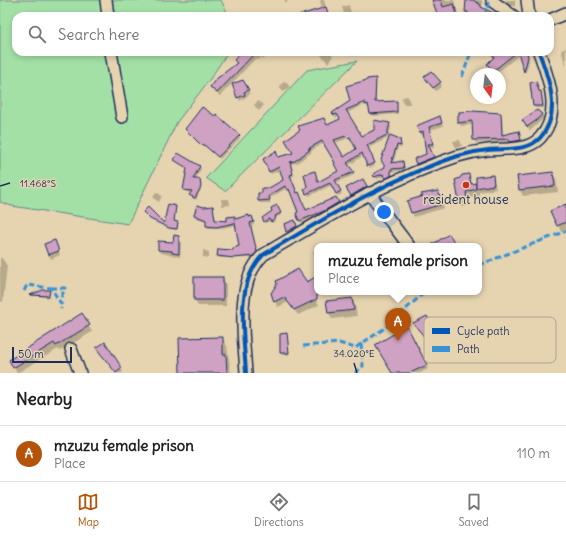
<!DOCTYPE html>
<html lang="en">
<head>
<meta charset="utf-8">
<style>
  body { margin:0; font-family:Delius,sans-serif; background:#f2f2f2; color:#222 }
  .compass { position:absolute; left:470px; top:68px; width:36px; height:36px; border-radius:50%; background:#fff; box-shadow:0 2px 6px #0003; rotate:166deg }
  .scale { position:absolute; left:12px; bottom:10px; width:60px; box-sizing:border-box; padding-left:4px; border:2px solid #1b2f5e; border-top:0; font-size:11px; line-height:14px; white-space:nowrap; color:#1b2f5e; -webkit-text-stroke:3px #e6d4b1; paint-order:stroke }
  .you { position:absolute; left:384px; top:212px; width:14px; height:14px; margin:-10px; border:3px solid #fff; border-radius:50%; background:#1a73e8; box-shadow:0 0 0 6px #1a73e833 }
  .badge { display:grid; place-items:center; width:26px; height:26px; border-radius:50%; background:#b45309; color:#fff; font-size:13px; font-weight:700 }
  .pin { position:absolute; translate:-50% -33px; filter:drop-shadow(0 1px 2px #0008) }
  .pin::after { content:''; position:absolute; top:21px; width:14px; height:12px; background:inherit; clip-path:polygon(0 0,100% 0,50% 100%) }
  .popup { position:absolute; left:314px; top:243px; width:168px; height:52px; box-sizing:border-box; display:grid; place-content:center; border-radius:8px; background:#fff; filter:drop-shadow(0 1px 3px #0005); font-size:13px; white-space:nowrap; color:#767676 }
  .popup b { font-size:15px; color:#222 }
  .popup::after { content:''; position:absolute; left:50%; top:100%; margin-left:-8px; border:8px solid transparent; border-top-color:#fff }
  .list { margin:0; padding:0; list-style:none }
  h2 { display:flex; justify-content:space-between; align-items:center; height:52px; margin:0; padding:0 16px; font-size:17px }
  h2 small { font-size:13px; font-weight:400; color:#767676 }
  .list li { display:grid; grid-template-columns:26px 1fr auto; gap:12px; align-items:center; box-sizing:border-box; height:56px; padding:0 16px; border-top:1px solid #e0e0e0 }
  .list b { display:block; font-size:15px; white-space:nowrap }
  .list p { margin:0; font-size:13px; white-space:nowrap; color:#767676 }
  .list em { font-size:13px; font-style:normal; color:#767676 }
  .icon { flex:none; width:22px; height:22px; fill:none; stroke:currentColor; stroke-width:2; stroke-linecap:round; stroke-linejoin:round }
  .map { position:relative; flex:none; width:566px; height:373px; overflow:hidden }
  .search { position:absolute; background:#fff; box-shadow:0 2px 6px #0003; left:12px; right:12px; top:12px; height:44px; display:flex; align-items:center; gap:10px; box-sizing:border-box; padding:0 14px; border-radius:12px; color:#767676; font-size:15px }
  .sheet { height:108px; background:#fff }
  nav { display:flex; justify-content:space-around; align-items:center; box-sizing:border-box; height:56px; border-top:1px solid #e0e0e0; background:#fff; font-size:11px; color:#767676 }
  nav a { display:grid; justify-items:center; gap:2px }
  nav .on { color:#b45309 }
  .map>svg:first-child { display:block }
  .green { fill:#a3e0a6; stroke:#5f8882 }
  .shadow { fill:#0003; fill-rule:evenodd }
  .building { fill:#cfa1c3; stroke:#1b2f5e; fill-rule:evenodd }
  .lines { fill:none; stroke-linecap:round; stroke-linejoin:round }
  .minor-casing { stroke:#1b2f5e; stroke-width:14 }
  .minor { stroke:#e6d4b1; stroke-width:11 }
  .quiet { stroke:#3891d7; stroke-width:3; stroke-dasharray:6 3; stroke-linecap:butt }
  .cycleway-casing { stroke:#e6d4b1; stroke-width:6 }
  .cycleway { stroke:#0057b8; stroke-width:4 }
  .ticks { fill:none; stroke:#1b2f5e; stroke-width:1.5 }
  .poi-dot { fill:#c8321e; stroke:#e6d4b1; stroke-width:1.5 }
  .labels { text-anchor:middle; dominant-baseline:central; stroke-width:3; stroke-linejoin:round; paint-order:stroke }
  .poi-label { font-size:13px; fill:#1b2f5e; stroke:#e6d4b1 }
  .key { fill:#e6d4b1; stroke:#a9a298; stroke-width:1 }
  .key-label { font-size:11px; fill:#1b2f5e }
  .ticks-label { font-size:10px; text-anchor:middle; fill:#1b2f5e; stroke:#e6d4b1; stroke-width:3; stroke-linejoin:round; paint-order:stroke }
</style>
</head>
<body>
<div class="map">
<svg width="566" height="373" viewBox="0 0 566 373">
  <rect width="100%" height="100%" fill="#e6d4b1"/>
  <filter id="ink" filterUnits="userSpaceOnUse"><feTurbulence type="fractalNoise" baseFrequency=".025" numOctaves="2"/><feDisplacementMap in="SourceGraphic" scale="8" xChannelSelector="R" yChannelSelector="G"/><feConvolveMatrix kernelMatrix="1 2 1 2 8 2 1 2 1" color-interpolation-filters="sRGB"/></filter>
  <g filter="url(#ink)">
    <g class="green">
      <path d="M0,0H221L229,16H16V52H228L210,79L177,122L128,224L12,206L0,202Z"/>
      <path d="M357,61L225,191L206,178L307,70Z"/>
    </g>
    <g class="shadow">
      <path d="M284,0H289L286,3Z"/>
      <path d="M320,0H324L328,14L331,16H308L322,9Z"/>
      <path d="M433,0H454L458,16H439Z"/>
      <path d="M467,0H482V6H478L499,16H466Z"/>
      <path d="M501,0H515V6H509Z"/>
      <path d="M349,5L351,13L344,14L342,7Z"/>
      <path d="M566,48V66L561,50Z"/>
      <path d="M250,52H269L264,59L261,57L259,60L255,59L220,96L213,91L211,87L237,64L235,60Z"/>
      <path d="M322,52H330L333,56L328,63L320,54Z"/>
      <path d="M447,52H454L450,55Z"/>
      <path d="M462,52H473L471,56Z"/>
      <path d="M490,52H530L527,55L529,61L526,73L520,54L496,74L489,67L495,57Z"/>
      <path d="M375,79L376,103L396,102L398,114L373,116L370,107H367L366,104L347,113L362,137L389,124L391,127L389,136L399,140L402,148L398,147L393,164L402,162L405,170L392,172V178L387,181L385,176L377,179L375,177L374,174L386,168L390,137L368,148L375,166L370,168L364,155L348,166L354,175L335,183L342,194L338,196L332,185L309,196L305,190L309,188L315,172L318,183L339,171L324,143L311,151L312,152L297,163L291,164L294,176L291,177L306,211L336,198L340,205L301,223L291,192H289L287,188L270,198V203H260L259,201L263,194L284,181L281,170L271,174L264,159L295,154L327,127L341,119L339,116L336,118L334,113L351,101ZM349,138L350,140L352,139L358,149L343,158L335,143Z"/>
      <path d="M243,81L250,94L240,101L238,97Z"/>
      <path d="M285,81L290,87L283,92L279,86Z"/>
      <path d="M427,81L440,82L442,86L436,91Z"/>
      <path d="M539,92L542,95L544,108H535L534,106Z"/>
      <path d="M408,96L410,104H403L402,97Z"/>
      <path d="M258,101L264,105L259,111L254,105Z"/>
      <path d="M500,114L502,118L503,136L519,132L522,144L512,145L511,142L476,143L474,140V124L461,126L459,123Z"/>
      <path d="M542,114L544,118L530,131L523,120Z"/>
      <path d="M440,117L443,126L430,130L434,147L429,148L434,161L419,167L415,160L427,155L424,134L422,136L417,127Z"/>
      <path d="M188,131L239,136L240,138L220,159L205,146L204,147Z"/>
      <path d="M460,140L462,146L456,148L453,141Z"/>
      <path d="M175,160L199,166L201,169L195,180H200L201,182V189L196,200L192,198V193L186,192L184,189L188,169Z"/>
      <path d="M553,173L556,179L558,192L523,196L520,190L518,177Z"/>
      <path d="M468,175L473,185H475L477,188V177L493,176L496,189L479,192V196L468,198L470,205L463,207L460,201V179Z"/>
      <path d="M362,181L368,189L353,198L348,189Z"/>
      <path d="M156,192L162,196L159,202L153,198Z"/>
      <path d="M439,196L444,208L414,217L408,202Z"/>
      <path d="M221,199H229L230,205L222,206Z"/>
      <path d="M566,205V230L561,232L552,211Z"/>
      <path d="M176,207L174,222L178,225L177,230L170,229L152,220L145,214L165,225Z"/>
      <path d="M213,207L216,221L228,222L234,217L236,220L249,218L253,219L254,225L251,226L257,255L255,258H220L218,256L234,251L240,247L236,225L218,229H208L207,221L196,218L195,215L204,208Z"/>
      <path d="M276,207L281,215L275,218L277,220L272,223L271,220L266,223L264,218Z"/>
      <path d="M295,221L299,231L289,235L285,225Z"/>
      <path d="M179,237L181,241L180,257L161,253L159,250L173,243Z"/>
      <path d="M45,245H57L60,255L51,259Z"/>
      <path d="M203,250L209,252V258L203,257Z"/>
      <path d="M316,250L317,251V259L313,252Z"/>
      <path d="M0,258H2L7,266L3,302L0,301Z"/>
      <path d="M317,277V292H325L315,298L319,305L298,315L288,302L278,307L272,296L273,289L278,284L307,283Z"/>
      <path d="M223,278L226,284V306H198L195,300Z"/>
      <path d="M43,291H49L50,298L31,295Z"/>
      <path d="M352,299L355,305L357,316L332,319L329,313L328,302Z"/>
      <path d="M82,314L92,332L60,351L58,349L17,373L10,360Z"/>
      <path d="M427,317L445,352L440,356L417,327Z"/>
      <path d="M406,328L428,369L420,373H393Z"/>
      <path d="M287,335L289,355H282L281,353Z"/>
      <path d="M222,338L227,346L231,373H181Z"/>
      <path d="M104,343L123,372L122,373H117L99,352Z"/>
    </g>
    <g class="building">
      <path d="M432,0H441L443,7L454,4L457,14L438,16Z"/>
      <path d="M466,0H473L481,5V7L500,16H468V12H465Z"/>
      <path d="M326,7L329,16H300V15Z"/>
      <path d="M241,52H256L217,93L210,87L215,80L237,63L234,60Z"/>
      <path d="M490,52H517L493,71L487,64L494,57Z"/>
      <path d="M518,52H527L528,57L524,72Z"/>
      <path d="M431,71L441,82L433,88L424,77Z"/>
      <path d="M376,78L375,102L397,101V112L370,114L368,104L365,105V102L346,110L362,136L374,130V120L390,123L387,135L367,145L375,163L367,166L362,153L347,163L354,172L335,180L341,191L336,194L330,183L306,194L304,189L307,187L304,174L315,171L318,182L338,171L334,164L335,163L322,141L308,149H311L295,161L290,162L293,174L290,175L297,193L299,192L306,210L336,197L339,202L324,211L299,221L296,213L298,212L289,189L287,190L285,186L269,196L270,200L258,201V193H262V188H269L283,180L279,167L269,172L263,159L276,151L278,157L293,153L285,140L300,130L298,126L324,118L327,125L340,119L337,114L334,115L332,113L350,101L346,86L367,80V79ZM346,136L348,138L350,137L356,149L344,157L334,140Z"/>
      <path d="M243,80L249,90L244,92L245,95L237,98L232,84Z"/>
      <path d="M536,81L539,91H541L543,106H533L530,83Z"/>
      <path d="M202,107L215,116L216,114L240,135L218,157L203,144L202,146L185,129Z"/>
      <path d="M537,110L542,114L537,120L527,127L522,120Z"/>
      <path d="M472,111L501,113L502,135L519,131L521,140L510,142L509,139L473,140L472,121L458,123V115H459V112Z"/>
      <path d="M440,116L442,123L429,127L433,144H428L434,157L416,164L414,159L426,154L423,131L420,133L416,126Z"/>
      <path d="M390,135L400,139L401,146L397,145L391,163L403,161L404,168L391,169V176L385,179L383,174L374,177L373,174L385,167L381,160Z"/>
      <path d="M178,153L200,166L193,179H200L201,187L195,198L189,195L192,191L183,190L187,168L174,160Z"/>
      <path d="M553,172L555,186L519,190L517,176Z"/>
      <path d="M469,174L471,184L476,183V189L466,192L467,199L459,202L455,180L460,178L462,175Z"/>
      <path d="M493,175L494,185L476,188V177Z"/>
      <path d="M363,179L367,186L351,196L346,188Z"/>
      <path d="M438,191L443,204L411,213L407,201L423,196L421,194Z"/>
      <path d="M168,204L176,206L174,221L178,222L177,229L169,228L150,219L143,212L148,207L164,223Z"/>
      <path d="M566,204V222L557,226L550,211Z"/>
      <path d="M197,205L204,207L213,206L215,220L227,221V217L235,216V219L249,215V217L252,216L254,222L250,223L257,252L253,256L234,258L217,256L218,249L233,250V248L239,246L235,223L216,227L206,226V220L194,215Z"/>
      <path d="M277,205L281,213L275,216L276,218L271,222L269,219L264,222L262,218L272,211L271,208Z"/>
      <path d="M295,220L297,226L286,232L284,224Z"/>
      <path d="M449,234L457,246H430Z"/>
      <path d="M174,235L179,236V254L172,253V251L158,250V241L173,242Z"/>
      <path d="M55,240L59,251L48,255L44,244Z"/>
      <path d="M298,269L307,282L317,276V299L294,310L284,297L274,302L271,293L277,284L276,281Z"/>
      <rect x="194" y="277" width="29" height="23"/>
      <path d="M43,290H50L49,296L30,295Z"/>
      <path d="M352,298L354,310L328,313L326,301Z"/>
      <path d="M82,313L90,325L56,346L54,343L13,368L9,360Z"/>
      <path d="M427,316L444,348L437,352L413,323Z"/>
      <path d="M407,326L427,365L410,373H392L375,345Z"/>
      <path d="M287,333L289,353H280V334Z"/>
      <path d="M223,337V354H226L227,373H180L179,338Z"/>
      <path d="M105,342L122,368L116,373L96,348Z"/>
    </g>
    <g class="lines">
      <g class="minor-casing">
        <g id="minor">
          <path d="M106,0L108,16"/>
          <path d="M527,0L529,16"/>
          <path d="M492,1L513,16"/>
          <path d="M550,20L566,13"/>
          <path d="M111,52L122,117"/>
          <path d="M369,193L409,246"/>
          <path d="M71,349L80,373"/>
          <path d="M246,373C244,335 234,284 263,255C327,217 388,179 458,156C468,153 478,151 488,150C505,148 526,152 540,138C562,114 549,79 539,52"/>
        </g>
      </g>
      <use href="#minor" class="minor"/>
      <g class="quiet">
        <path d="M484,16L489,3L492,1"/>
        <path d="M462,77L471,52"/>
        <path d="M479,265L566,231"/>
        <path d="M51,288H65L60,300"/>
        <path d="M24,291L27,285L51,288L62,305L61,309"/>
        <path d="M303,346L339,343L355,348L361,344"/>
        <path d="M355,373L363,366L361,344L385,328L425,292"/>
      </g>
      <g class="cycleway-casing">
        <path id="cycleway" d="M246,373C244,335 234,284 263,255C327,217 388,179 458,156C468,153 478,151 488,150C505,148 526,152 540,138C562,114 549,79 539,52"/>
      </g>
      <use href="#cycleway" class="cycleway"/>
    </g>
  </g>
  <path class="ticks" d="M0,186L10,183M354,363L357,373"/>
  <circle class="poi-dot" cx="466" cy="185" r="4"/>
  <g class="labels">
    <g class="poi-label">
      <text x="466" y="199">resident house</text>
    </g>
  </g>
  <rect x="424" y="317" width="132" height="46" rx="6" class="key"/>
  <rect x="432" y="328" width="18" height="6" fill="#0057b8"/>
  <rect x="432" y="346" width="18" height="6" fill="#3891d7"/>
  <g class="key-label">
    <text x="457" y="335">Cycle path</text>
    <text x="457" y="353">Path</text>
  </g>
  <g class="ticks-label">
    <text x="38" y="187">11.468°S</text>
    <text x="354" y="357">34.020°E</text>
  </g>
</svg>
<svg class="compass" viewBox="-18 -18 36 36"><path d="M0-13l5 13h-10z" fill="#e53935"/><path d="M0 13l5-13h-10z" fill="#767676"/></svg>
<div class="scale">50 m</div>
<div class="you"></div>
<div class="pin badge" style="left:398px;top:341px">A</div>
<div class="popup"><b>mzuzu female prison</b>Place</div>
<div class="search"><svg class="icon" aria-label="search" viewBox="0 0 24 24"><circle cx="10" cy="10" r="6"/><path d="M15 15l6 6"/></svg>Search here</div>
</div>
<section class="sheet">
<h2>Nearby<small></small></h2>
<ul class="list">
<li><span class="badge">A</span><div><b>mzuzu female prison</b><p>Place</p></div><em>110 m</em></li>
</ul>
</section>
<nav>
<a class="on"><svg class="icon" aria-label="map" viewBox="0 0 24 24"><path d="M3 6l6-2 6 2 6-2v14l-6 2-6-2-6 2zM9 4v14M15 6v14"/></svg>Map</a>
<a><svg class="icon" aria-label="directions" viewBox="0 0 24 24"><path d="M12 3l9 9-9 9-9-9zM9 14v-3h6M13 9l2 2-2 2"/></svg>Directions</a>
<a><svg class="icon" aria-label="saved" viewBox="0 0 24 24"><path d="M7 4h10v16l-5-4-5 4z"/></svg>Saved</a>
</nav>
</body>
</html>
